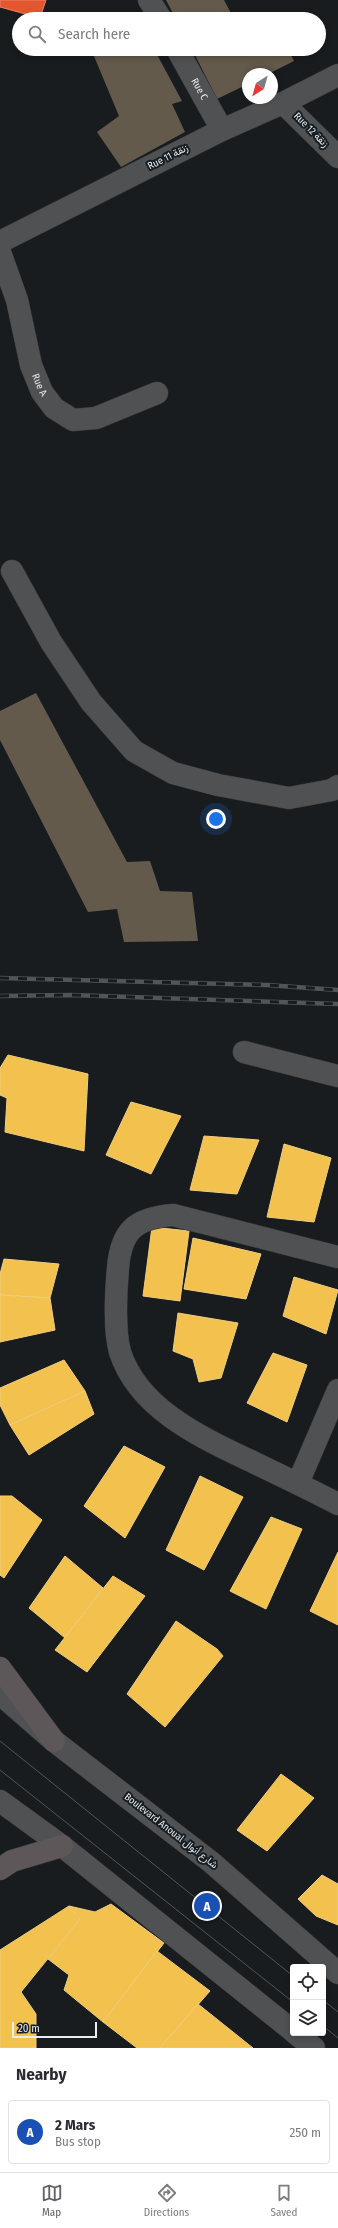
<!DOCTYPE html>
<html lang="en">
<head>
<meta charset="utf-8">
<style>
  body { margin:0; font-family:"Fira Sans Condensed",Vazirmatn,sans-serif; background:#f2f2f3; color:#2b2b33 }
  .controls { position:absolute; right:12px; bottom:12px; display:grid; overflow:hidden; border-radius:4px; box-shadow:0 2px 6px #0003 }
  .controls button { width:36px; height:36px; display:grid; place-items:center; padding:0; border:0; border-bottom:1px solid #e1e1e2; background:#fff; color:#2b2b33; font:20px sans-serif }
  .compass { position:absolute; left:242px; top:68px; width:36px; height:36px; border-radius:50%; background:#fff; box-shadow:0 2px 6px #0003; rotate:217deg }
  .scale { position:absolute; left:12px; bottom:10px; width:85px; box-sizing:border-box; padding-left:4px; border:2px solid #e8edf1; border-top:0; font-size:11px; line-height:14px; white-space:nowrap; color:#e8edf1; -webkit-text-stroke:3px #161d22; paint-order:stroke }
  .you { position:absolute; left:216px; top:819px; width:14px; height:14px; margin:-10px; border:3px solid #fff; border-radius:50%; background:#1a73e8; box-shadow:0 0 0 6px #1a73e833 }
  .badge { display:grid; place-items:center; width:26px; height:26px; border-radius:50%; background:#606168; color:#fff; font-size:13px; font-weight:700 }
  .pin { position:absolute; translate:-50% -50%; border:2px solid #fff; box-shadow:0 1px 4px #0006 }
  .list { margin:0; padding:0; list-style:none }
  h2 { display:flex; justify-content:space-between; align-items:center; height:52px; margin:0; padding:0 16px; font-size:17px }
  h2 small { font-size:13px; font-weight:400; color:#7c7c81 }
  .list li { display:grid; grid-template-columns:26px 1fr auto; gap:12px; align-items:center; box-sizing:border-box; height:64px; margin:0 8px 8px; padding:0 8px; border:1px solid #e1e1e2; border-radius:4px }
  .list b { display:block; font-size:15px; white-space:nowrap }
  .list p { margin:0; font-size:13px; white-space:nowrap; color:#7c7c81 }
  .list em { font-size:13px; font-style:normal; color:#7c7c81 }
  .icon { flex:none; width:22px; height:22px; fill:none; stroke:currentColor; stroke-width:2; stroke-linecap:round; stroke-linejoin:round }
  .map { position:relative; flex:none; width:338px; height:2048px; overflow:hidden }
  .search { position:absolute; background:#fff; box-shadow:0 2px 6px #0003; left:12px; right:12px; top:12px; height:44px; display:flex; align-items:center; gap:10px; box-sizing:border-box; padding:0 14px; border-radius:22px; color:#7c7c81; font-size:15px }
  .sheet { height:124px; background:#fff }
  nav { display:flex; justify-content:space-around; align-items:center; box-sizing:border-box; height:56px; border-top:1px solid #e1e1e2; background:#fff; font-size:11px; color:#7c7c81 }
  nav a { display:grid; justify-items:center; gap:2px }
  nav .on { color:#606168 }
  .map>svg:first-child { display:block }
  .homes { fill:#f2c14e; stroke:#efce7f }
  .shops { fill:#e4572e; stroke:#e58468 }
  .building { fill:#645a4c }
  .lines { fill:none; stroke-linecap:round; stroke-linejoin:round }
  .minor-casing { stroke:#36383b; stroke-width:23 }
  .major-casing { stroke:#36383b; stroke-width:23 }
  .minor { stroke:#4f5153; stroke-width:22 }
  .major { stroke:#5e575a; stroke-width:22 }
  .tram { stroke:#525557; stroke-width:1 }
  .rail-casing { stroke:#525557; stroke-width:4.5 }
  .rail { stroke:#161d22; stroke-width:3; stroke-dasharray:9; stroke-linecap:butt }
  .labels { text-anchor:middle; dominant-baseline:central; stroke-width:4; stroke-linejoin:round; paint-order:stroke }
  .street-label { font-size:10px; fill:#e8edf1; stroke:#161d22 }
</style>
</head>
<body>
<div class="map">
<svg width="338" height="2048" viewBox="0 0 338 2048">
  <rect width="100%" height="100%" fill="#191c1f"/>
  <g class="homes">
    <path d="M8,1055L88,1074L84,1151L5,1132L7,1098L0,1095V1068Z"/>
    <path d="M131,1102L181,1116L151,1174L106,1155Z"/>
    <path d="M204,1136L259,1140L237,1194L190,1190Z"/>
    <path d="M284,1144L331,1158L314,1222L267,1217Z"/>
    <path d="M152,1227L189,1231L180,1301L143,1296Z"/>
    <path d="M193,1238L261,1254L246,1299L184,1289Z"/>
    <path d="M4,1259L59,1264L50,1298L0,1295V1274Z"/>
    <path d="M294,1277L338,1290L326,1334L283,1316Z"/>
    <path d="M0,1295L50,1298L55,1330L0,1342Z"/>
    <path d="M178,1313L238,1323L221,1378L199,1382L193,1359L173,1351Z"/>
    <path d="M273,1353L307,1365L287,1422L247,1403Z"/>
    <path d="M64,1360L85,1391L10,1425L0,1405V1388Z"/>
    <path d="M85,1391L94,1414L29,1455L10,1425Z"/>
    <path d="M124,1446L165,1467L125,1538L84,1506Z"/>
    <path d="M200,1476L243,1497L204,1570L166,1550Z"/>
    <path d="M0,1496H12L42,1520L4,1578L0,1575Z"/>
    <path d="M271,1517L302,1529L266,1609L230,1591Z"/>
    <path d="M338,1552V1625L310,1611Z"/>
    <path d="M65,1556L103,1588L65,1638L29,1608Z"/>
    <path d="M113,1576L145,1596L87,1672L55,1650Z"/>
    <path d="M176,1621L217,1649L223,1656L165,1727L127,1694Z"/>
    <path d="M281,1774L314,1798L267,1851L237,1830Z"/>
    <path d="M322,1875L338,1884V1925L316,1916L298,1899Z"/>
    <path d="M111,1904L164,1943L103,2022L64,1990L69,1975L48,1959L80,1919L69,1906L95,1912Z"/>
    <path d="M69,1906L80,1919L21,1992L36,2014V2048H0V1950Z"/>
    <path d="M157,1951L210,1991L160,2048H137L103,2022Z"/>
    <path d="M198,2004L253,2048H160Z"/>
  </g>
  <path class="shops" d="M0,0H46L40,18L0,7Z"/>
  <g class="building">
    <path d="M166,0H224L234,19H176Z"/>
    <path d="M273,15L275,19H260Z"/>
    <path d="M91,49H154L182,101L172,104L185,132L121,167L97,132L119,116Z"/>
    <path d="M192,49H288L294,61L268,74H248V84L217,99Z"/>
    <path d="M36,693L127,862L150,861L160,891L192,892L198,941L124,942L117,909L88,912L0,740V711Z"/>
  </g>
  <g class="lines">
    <g class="minor-casing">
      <g id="minor">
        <path d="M149,0L161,19"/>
        <path id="s1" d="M177,49L222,130"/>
        <path d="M283,103L338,157"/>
        <path d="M0,242L222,130L283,103L338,75"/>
        <path id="s2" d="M0,252L17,300L31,365L42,392L54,408L73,420L96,418L157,393"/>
        <path d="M12,571L51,642L91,702L134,751L173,773L218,785L289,798L332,790L338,786"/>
        <path d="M244,1052L338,1076"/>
        <path d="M338,1257L173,1215C136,1218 121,1230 118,1268C116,1290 114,1330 120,1352C139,1411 205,1439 257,1464C284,1477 311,1490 338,1504"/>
        <path d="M298,1483L338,1390"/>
        <path d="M0,1694L54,1741L211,1862L338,1973"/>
        <path d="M0,1801L62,1846L293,2031"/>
        <path d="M295,2033L314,2048"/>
      </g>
    </g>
    <g class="major-casing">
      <g id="major">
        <path d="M0,1668L54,1741"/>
        <path d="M0,1869L12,1861L62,1846"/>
      </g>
    </g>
    <use href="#minor" class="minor"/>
    <use href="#major" class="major"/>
    <g class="tram">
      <path d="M0,1741L293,1976"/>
      <path d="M0,1770L293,2002"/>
      <path d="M323,2000L338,2012"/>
      <path d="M323,2026L338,2038"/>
    </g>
    <g class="rail-casing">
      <g id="rail">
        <path d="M0,978L267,985L338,990"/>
        <path d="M0,996L71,995L338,1004"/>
      </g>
    </g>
    <use href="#rail" class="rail"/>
  </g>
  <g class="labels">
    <g class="street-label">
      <text stroke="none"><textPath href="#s1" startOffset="46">Rue C</textPath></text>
      <text transform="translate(311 130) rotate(45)">Rue 12 زنقة</text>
      <text transform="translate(168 157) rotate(-27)">Rue 11 زنقة</text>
      <text stroke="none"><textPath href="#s2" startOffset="139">Rue A</textPath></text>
      <text transform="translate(171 1831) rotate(38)">Boulevard Anoual شارع أنوال</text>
    </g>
  </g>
</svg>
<div class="controls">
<button><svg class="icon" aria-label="locate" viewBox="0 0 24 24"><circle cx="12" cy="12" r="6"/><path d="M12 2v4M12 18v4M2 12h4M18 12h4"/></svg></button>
<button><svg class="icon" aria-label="layers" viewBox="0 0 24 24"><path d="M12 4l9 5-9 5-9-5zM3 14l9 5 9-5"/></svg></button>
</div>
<svg class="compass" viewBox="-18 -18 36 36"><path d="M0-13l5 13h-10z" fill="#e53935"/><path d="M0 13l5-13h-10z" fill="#7c7c81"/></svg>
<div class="scale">20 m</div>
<div class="you"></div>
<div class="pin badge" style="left:207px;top:1906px;background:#1a4fb4">A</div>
<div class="search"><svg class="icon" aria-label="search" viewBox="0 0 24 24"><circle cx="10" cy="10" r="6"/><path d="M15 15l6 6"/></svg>Search here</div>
</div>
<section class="sheet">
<h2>Nearby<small></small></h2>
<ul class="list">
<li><span class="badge" style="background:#1a4fb4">A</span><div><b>2 Mars</b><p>Bus stop</p></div><em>250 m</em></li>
</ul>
</section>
<nav>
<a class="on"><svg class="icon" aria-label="map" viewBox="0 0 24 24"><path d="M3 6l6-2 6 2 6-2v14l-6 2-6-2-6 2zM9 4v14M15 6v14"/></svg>Map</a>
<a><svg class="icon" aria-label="directions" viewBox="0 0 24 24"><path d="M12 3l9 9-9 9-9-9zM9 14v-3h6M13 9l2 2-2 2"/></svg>Directions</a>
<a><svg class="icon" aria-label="saved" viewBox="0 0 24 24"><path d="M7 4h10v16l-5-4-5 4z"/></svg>Saved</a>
</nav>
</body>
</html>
